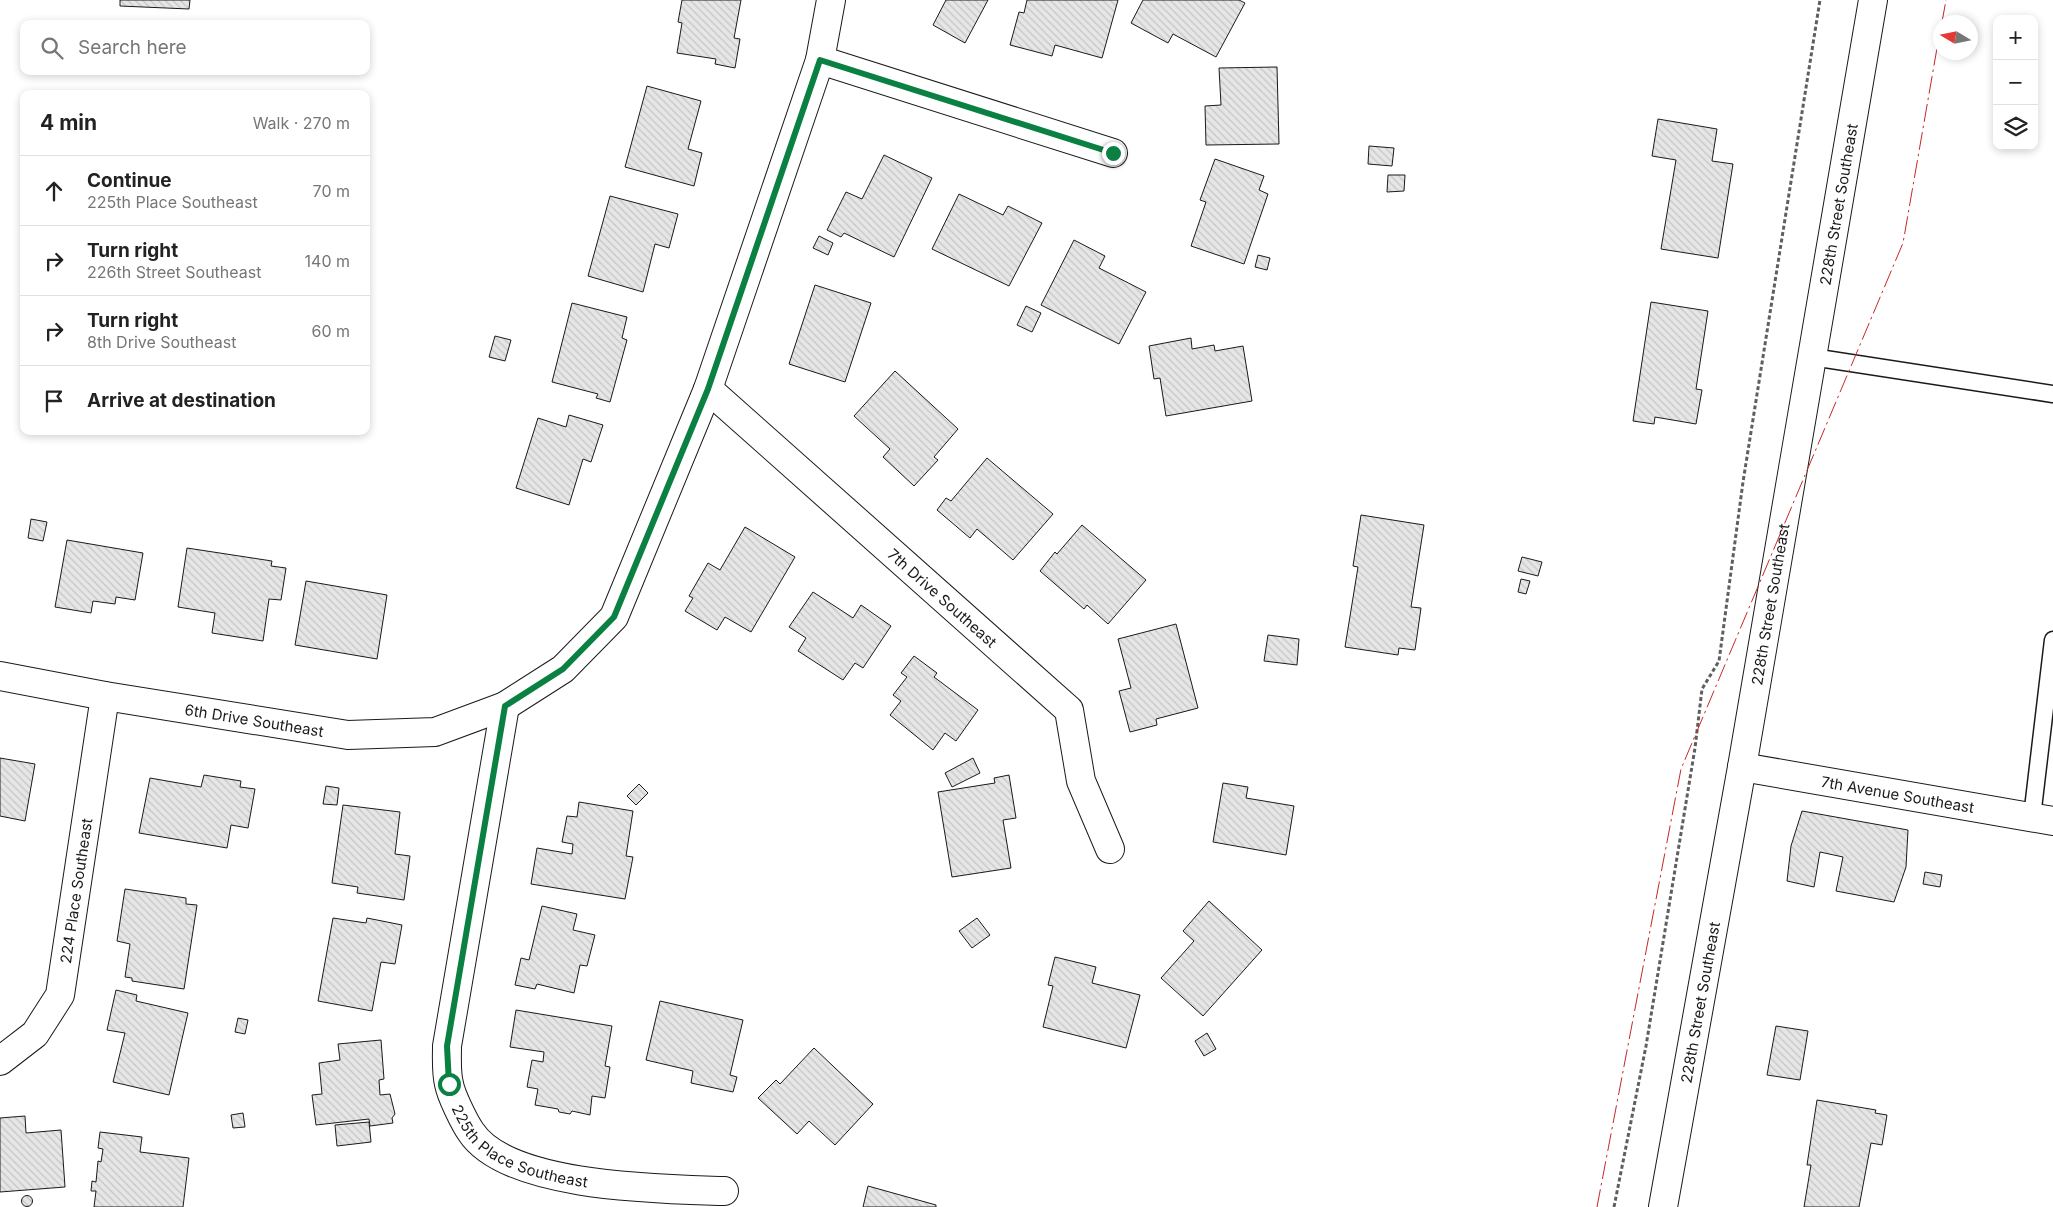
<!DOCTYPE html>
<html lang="en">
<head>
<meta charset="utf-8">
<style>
  body { margin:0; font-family:Inter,sans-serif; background:#f6f6f6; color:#222 }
  .controls { position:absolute; right:15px; top:15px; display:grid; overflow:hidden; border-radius:10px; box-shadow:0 2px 8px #0003 }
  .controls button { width:45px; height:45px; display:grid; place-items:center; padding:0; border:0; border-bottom:1px solid #e0e0e0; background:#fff; color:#222; font:25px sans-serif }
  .compass { position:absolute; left:1933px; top:15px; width:45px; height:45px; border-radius:50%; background:#fff; box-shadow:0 2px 8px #0003; rotate:280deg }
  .stop { position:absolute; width:15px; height:15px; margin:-11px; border:4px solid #0b8043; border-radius:50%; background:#fff }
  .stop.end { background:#0b8043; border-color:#fff; box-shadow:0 1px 5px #0008 }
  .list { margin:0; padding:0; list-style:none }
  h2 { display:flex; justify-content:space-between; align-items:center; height:65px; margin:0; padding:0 20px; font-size:21px }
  h2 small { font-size:16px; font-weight:400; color:#767676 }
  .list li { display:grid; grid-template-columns:32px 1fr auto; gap:15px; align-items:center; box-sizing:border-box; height:70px; padding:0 20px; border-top:1px solid #e0e0e0 }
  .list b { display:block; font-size:19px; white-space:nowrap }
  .list p { margin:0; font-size:16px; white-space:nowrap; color:#767676 }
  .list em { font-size:16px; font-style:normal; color:#767676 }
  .icon { flex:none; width:28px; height:28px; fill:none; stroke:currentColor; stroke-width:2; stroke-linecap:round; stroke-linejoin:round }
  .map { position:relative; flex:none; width:2053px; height:1207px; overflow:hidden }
  .search { position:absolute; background:#fff; box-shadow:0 2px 8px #0003; left:20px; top:20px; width:350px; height:55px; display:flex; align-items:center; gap:12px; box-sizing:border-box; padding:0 18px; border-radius:10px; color:#767676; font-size:19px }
  .panel { position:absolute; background:#fff; box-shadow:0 2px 8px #0003; left:20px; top:90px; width:350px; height:345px; border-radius:10px }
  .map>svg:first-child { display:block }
  .building { fill:url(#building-back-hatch); stroke:#1a1a1a }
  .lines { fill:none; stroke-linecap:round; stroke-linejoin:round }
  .lane-casing { stroke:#1a1a1a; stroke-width:19 }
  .street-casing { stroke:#1a1a1a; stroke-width:30 }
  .secondary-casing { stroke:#1a1a1a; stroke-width:30 }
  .path { stroke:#5f5f5f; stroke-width:3; stroke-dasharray:4 2.5; stroke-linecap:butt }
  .lane { stroke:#fff; stroke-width:16 }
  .street { stroke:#fff; stroke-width:28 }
  .secondary { stroke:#fff; stroke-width:28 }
  .power { stroke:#c62828; stroke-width:1; stroke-dasharray:18 4 2.5 4; stroke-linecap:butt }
  .route { stroke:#0b8043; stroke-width:6 }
  .labels { text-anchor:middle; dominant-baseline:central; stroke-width:4; stroke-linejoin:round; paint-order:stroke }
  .street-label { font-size:15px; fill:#1a1a1a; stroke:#fff }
</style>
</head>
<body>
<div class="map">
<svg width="2053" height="1207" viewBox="0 0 2053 1207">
  <defs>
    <pattern id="building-back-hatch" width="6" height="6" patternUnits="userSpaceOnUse" patternTransform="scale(1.25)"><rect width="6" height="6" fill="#e6e6e6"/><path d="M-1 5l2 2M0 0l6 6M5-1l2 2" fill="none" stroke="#c5c5c5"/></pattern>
  </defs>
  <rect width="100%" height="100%" fill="#fff"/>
  <g class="building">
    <path d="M120,0H190L189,9L120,6Z"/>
    <path d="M682,0H741L734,38L740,39L735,68L715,64L716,59L677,53L682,23L678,22Z"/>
    <path d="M946,0H988L965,43L933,25Z"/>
    <path d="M1027,0H1118L1102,58L1055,45L1052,56L1010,45L1019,12L1024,13Z"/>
    <path d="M1143,0H1239L1245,3L1216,57L1173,34L1168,43L1131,23Z"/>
    <path d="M1277,67L1279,144L1206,145L1205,106L1221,105L1219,68Z"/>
    <path d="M647,86L701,101L688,149L702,153L694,186L625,167Z"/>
    <path d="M1658,119L1717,129L1712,161L1733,164L1718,258L1661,249L1676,160L1652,156Z"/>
    <path d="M1369,146L1394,148L1392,166L1368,164Z"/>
    <path d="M884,155L932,178L894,257L844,233L841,237L827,230L846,192L862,199Z"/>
    <path d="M1215,159L1264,176L1259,190L1268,194L1244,264L1191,246L1206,202L1200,200Z"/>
    <path d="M1388,175H1405L1404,191L1387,192Z"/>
    <path d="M959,194L1003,215L1008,206L1042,223L1009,286L932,249Z"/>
    <path d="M610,196L678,214L669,248L655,244L643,292L588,276Z"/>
    <path d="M819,236L833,243L828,255L813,248Z"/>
    <path d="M1074,240L1105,256L1099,268L1146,292L1119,344L1041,305Z"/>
    <path d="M1258,255L1270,258L1267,270L1255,267Z"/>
    <path d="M815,285L871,303L845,382L789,364Z"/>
    <path d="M1651,302L1708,311L1696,389L1702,390L1696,424L1655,417L1654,424L1633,421Z"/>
    <path d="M572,303L627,317L622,338L627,340L610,402L596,398L598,394L552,382Z"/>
    <path d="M1026,306L1041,313L1032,332L1017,325Z"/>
    <path d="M495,336L511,340L505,361L489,357Z"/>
    <path d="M1191,338L1192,349L1214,345L1215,351L1243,346L1252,401L1166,416L1160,378L1154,379L1149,346Z"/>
    <path d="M895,371L958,429L934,457L938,460L914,486L883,457L890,449L854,416Z"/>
    <path d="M569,415L603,425L591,462L583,459L569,505L516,488L538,418L566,427Z"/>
    <path d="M987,458L1053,514L1013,560L977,529L970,538L937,510L946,498L951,501Z"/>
    <path d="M1361,515L1424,525L1411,607L1421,608L1415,650L1399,648L1398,655L1345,647L1358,567L1353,566Z"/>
    <path d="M31,519L47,522L43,541L28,538Z"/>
    <path d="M1082,525L1146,580L1108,624L1087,605L1084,609L1040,571L1055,552L1057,554Z"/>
    <path d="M745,527L795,557L751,632L725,617L717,630L685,611L693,598L689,596L708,563L720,570Z"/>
    <path d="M67,540L143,553L135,600L116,597L115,604L93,601L91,613L55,607Z"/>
    <path d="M187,548L272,561L271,566L286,568L281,600L269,599L263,641L212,633L215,613L178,607Z"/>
    <path d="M1522,557L1542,562L1538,576L1518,571Z"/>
    <path d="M1521,579L1530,581L1526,594L1518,592Z"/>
    <path d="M306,581L387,595L377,659L295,645Z"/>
    <path d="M813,592L853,618L861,605L891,626L863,668L855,663L843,680L798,651L806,638L789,627Z"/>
    <path d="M1176,624L1198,708L1156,719L1157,725L1130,732L1119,691L1131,688L1118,639Z"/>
    <path d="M1268,635L1299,639L1297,665L1264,661Z"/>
    <path d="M914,656L937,673L934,677L978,710L956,741L945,733L933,750L890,715L901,701L893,695L907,677L901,673Z"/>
    <path d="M0,758L35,764L25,821L0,816Z"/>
    <path d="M973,758L980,773L952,787L945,773Z"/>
    <path d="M204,775L241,781L240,787L255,789L248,828L231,825L227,848L139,833L150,778L201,787Z"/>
    <path d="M1009,775L1016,818L1003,820L1011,868L952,877L938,792L995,783L994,778Z"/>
    <path d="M1223,783L1248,787L1246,798L1294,806L1286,855L1213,842Z"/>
    <path d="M639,784L648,793L636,805L627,796Z"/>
    <path d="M326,786L339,788L337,805L323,804Z"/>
    <path d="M579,802L633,811L626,856L633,857L625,899L531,884L537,848L572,854L573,844L562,842L567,816L577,817Z"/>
    <path d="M343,805L400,812L395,854L410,856L404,900L357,893L358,887L332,883Z"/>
    <path d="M1802,811L1908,830L1906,867L1894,902L1836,891L1843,857L1820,852L1814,887L1787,881L1791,846Z"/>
    <path d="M1925,872L1942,875L1940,887L1923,884Z"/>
    <path d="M125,889L186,898V904L197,905L184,989L132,981V978L125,977L130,944L117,941Z"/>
    <path d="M1209,901L1262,950L1203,1016L1161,978L1194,941L1183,931Z"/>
    <path d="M542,906L577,914L573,930L595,935L587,966L580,965L574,993L537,984L535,989L515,985L521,958L529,960Z"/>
    <path d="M333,918L366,923L367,918L402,925L395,964L381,962L372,1011L318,1001Z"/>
    <path d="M977,918L990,935L972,948L959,931Z"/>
    <path d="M1055,957L1096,967L1092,983L1140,995L1126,1048L1043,1027L1053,986L1048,985Z"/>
    <path d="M116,990L137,995L136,1001L188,1013L169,1095L113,1082L125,1033L107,1030Z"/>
    <path d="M660,1001L743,1020L730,1075L737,1077L733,1092L691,1083L693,1071L646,1060Z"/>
    <path d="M516,1010L612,1026L605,1066L610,1067L605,1098L592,1096L590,1115L572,1111L570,1114L559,1112L558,1109L535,1105L538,1089L527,1087L532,1060L543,1062L544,1052L510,1047Z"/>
    <path d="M238,1018L248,1020L245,1034L235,1032Z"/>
    <path d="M1776,1026L1808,1031L1800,1080L1767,1075Z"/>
    <path d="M1207,1033L1216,1049L1204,1056L1195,1041Z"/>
    <path d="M381,1040L384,1079L379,1080L380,1095L390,1094L395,1114L392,1118L393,1123L370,1126L369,1119L316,1125L312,1095L322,1094L319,1063L340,1060L338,1044Z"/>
    <path d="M814,1048L873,1104L835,1145L809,1121L797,1134L758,1098L776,1080L780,1084Z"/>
    <path d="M1817,1100L1876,1110L1875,1113L1887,1115L1882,1145L1871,1143L1859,1207H1804L1811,1165H1807Z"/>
    <path d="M243,1113L245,1127L233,1128L231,1115Z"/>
    <path d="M25,1116L26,1133L61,1130L65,1187L0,1192V1118Z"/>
    <path d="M369,1122L371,1142L337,1146L335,1125Z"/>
    <path d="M100,1132L142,1137L140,1152L189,1158L183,1207H94L96,1191H91L92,1181L96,1182L98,1161L101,1162L103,1149L98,1148Z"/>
    <path d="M868,1186L936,1205V1207H863Z"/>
    <circle cx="27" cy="1201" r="5.5"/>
  </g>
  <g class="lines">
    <g class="lane-casing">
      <g id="lane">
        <path d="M1812,357L2053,394"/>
        <path d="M2032,817L2053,640"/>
      </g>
    </g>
    <g class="street-casing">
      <g id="street">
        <path d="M820,60L1113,153"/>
        <path id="s1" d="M708,389L1069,710L1081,781L1110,849"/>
        <path id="s2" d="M0,676L105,696L348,735L435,732L505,706L563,669L614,617L708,389L820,60L831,0"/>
        <path id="s3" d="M505,706L447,1046C447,1058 446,1072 449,1084C451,1095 464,1122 471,1132C508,1188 662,1189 724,1191"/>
        <path id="s4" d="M1742,767L2053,821"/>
        <path id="s5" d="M0,1061L35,1034L60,995L105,696"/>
      </g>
    </g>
    <g class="secondary-casing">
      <g id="secondary">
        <path id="s6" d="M1663,1207L1742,767L1873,0"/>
      </g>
    </g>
    <path class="path" d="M1614,1207L1646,1046L1695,748L1702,689L1719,661L1743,482L1820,0"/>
    <use href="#lane" class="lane"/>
    <use href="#street" class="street"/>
    <use href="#secondary" class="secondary"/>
    <g class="power">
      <path d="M1942,22L1946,0"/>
      <path d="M1597,1207L1681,769L1903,243L1940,31"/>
    </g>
  </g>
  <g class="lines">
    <path class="route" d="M449,1084L447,1046L505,706L563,669L614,617L708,389L820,60L1113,153"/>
  </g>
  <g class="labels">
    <g class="street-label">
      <text stroke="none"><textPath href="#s6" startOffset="1018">228th Street Southeast</textPath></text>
      <text stroke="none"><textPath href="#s1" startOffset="314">7th Drive Southeast</textPath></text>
      <text stroke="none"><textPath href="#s6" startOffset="612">228th Street Southeast</textPath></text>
      <text stroke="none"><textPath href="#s2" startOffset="258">6th Drive Southeast</textPath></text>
      <text stroke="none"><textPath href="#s4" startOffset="158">7th Avenue Southeast</textPath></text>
      <text stroke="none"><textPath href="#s5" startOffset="196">224 Place Southeast</textPath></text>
      <text stroke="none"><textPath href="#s6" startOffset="208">228th Street Southeast</textPath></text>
      <text stroke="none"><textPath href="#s3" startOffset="486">225th Place Southeast</textPath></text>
    </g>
  </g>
</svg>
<div class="controls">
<button>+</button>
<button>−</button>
<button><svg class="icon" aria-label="layers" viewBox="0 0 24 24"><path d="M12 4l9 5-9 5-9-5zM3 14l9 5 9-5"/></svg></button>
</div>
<svg class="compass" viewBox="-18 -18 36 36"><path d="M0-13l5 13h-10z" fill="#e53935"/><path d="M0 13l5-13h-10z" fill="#767676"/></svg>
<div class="stop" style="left:449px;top:1084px"></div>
<div class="stop end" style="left:1113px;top:153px"></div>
<div class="search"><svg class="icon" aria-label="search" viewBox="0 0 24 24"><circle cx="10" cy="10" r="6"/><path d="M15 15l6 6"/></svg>Search here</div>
<section class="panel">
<h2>4 min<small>Walk · 270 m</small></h2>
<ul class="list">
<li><svg class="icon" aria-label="ahead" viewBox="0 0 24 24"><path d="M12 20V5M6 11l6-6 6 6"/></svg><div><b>Continue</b><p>225th Place Southeast</p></div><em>70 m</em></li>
<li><svg class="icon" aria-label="right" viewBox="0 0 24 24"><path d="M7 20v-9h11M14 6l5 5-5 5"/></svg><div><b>Turn right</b><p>226th Street Southeast</p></div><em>140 m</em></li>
<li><svg class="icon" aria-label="right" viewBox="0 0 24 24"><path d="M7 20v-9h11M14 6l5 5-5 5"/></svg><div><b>Turn right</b><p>8th Drive Southeast</p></div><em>60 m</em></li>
<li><svg class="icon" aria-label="arrive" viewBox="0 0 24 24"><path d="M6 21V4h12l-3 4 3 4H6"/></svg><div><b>Arrive at destination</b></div></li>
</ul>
</section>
</div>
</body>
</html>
